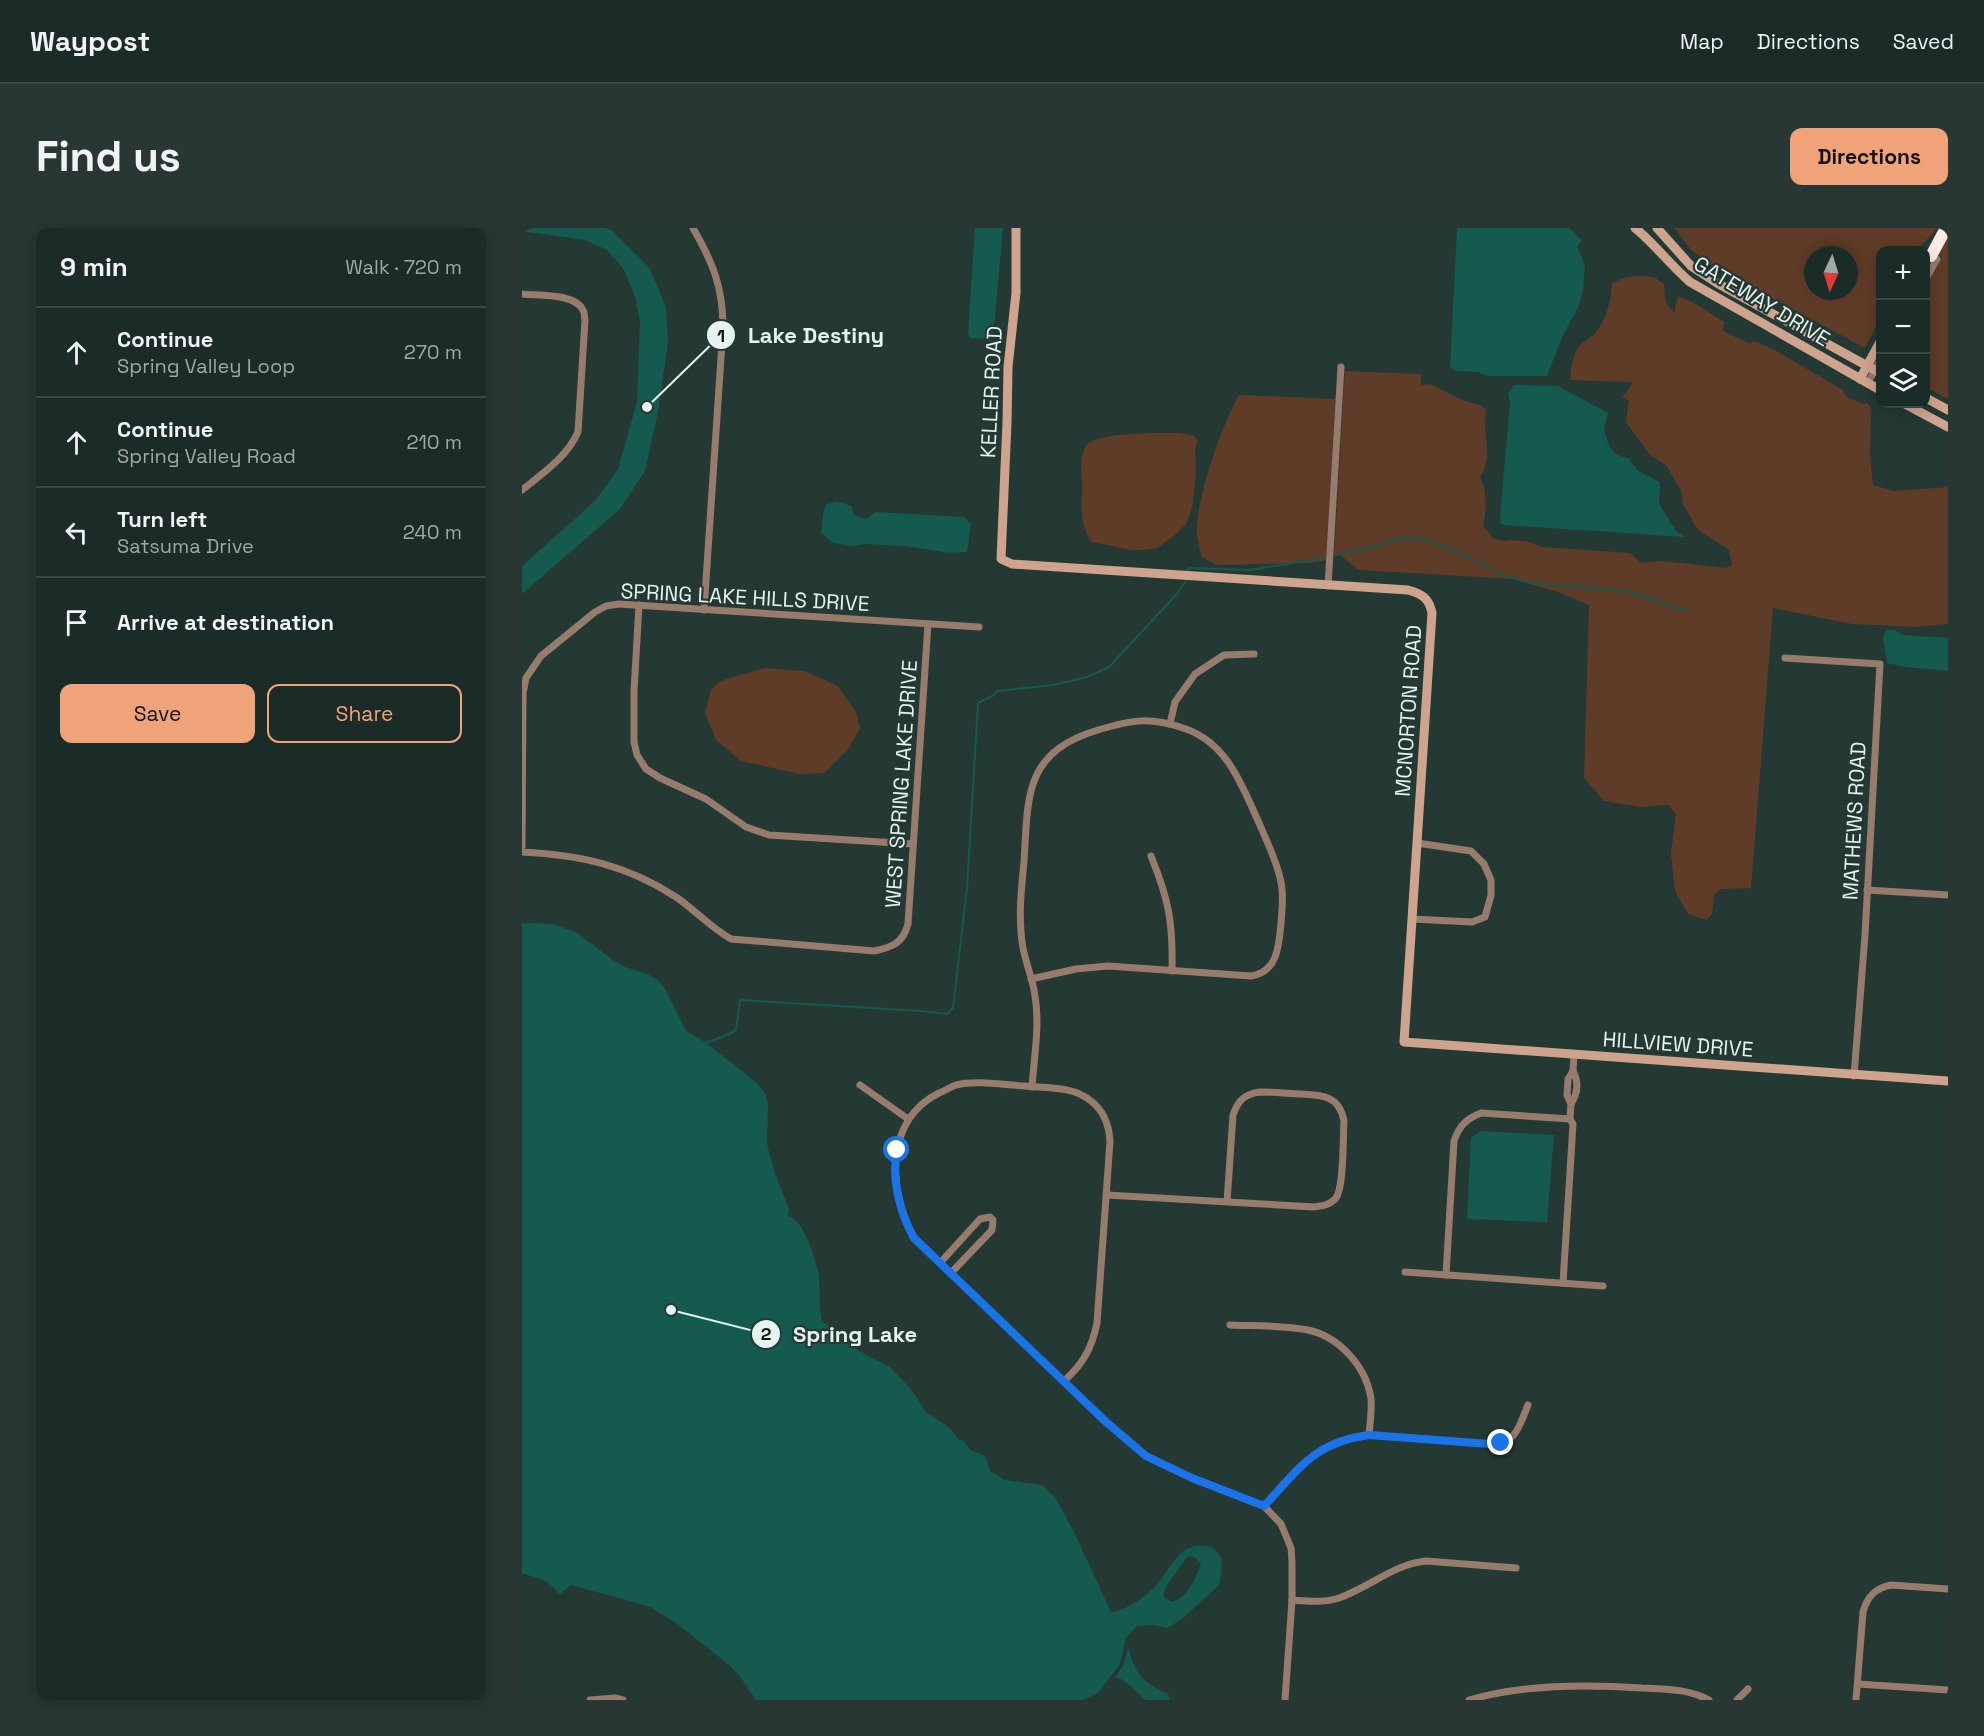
<!DOCTYPE html>
<html lang="en">
<head>
<meta charset="utf-8">
<style>
  body { margin:0; font-family:"Space Grotesk",sans-serif; background:#283733; color:#f1f3f6 }
  .controls { position:absolute; right:18px; top:18px; display:grid; overflow:hidden; border-radius:12px; box-shadow:0 3px 15px #0003 }
  .controls button { width:54px; height:54px; display:grid; place-items:center; padding:0; border:0; border-bottom:2px solid #394744; background:#1b2b27; color:#f1f3f6; font:30px sans-serif }
  .compass { position:absolute; left:1282px; top:18px; width:54px; height:54px; border-radius:50%; background:#1b2b27; box-shadow:0 3px 15px #0003; rotate:184deg }
  .stop { position:absolute; width:18px; height:18px; margin:-14px; border:4px solid #1a73e8; border-radius:50%; background:#fff }
  .stop.end { background:#1a73e8; border-color:#fff; box-shadow:0 2px 6px #0008 }
  .list { margin:0; padding:0; list-style:none }
  h2 { display:flex; justify-content:space-between; align-items:center; height:78px; margin:0; padding:0 24px; font-size:26px }
  h2 small { font-size:20px; font-weight:400; color:#a0a7a7 }
  .list li { display:grid; grid-template-columns:39px 1fr auto; gap:18px; align-items:center; box-sizing:border-box; height:90px; padding:0 24px; border-top:2px solid #394744 }
  .list b { display:block; font-size:22px; white-space:nowrap }
  .list p { margin:0; font-size:20px; white-space:nowrap; color:#a0a7a7 }
  .list em { font-size:20px; font-style:normal; color:#a0a7a7 }
  .actions { display:flex; gap:12px; padding:18px 24px }
  .actions a { flex:1; padding:14px 0; border:2px solid #f0a279; border-radius:12px; text-align:center; font-size:21px; color:#f0a279 }
  .actions .main { background:#f0a279; color:#111 }
  .icon { flex:none; width:33px; height:33px; fill:none; stroke:currentColor; stroke-width:2; stroke-linecap:round; stroke-linejoin:round }
  .map { position:relative; flex:none; width:1426px; height:1472px; overflow:hidden; border-radius:12px }
  header { display:flex; align-items:center; gap:36px; box-sizing:border-box; height:84px; padding:0 30px; background:#1b2b27; border-bottom:2px solid #394744 }
  header strong { font-size:28px }
  nav { display:flex; gap:33px; margin-inline-start:auto; font-size:21px }
  .intro { display:flex; align-items:center; justify-content:space-between; box-sizing:border-box; height:144px; padding:0 36px }
  h1 { margin:0; font-size:42px }
  .button { padding:15px 27px; border-radius:12px; background:#f0a279; color:#111; font-size:21px; font-weight:700 }
  main { display:flex; gap:36px; padding:0 36px }
  aside { flex:1; background:#1b2b27; border-radius:12px; box-shadow:0 3px 15px #0003 }
  .map>svg:first-child { display:block }
  .green { fill:#5f3c28; fill-rule:evenodd }
  .water { fill:#145a4e; fill-rule:evenodd }
  .lines { fill:none; stroke-linecap:round; stroke-linejoin:round }
  .stream { stroke:#145a4e; stroke-width:2 }
  .street { stroke:#977c6e; stroke-width:7 }
  .secondary { stroke:#cfa48e; stroke-width:9 }
  .highway { stroke:#faece5; stroke-width:12 }
  .route { stroke:#1a73e8; stroke-width:8 }
  .labels { text-anchor:middle; dominant-baseline:central; stroke-width:4.5; stroke-linejoin:round; paint-order:stroke }
  .street-label { font-size:21px; fill:#e7f3f0; stroke:#243934 }
  .leader { fill:none; stroke:#e7f3f0; stroke-width:2 }
  .callout-dot { fill:#e7f3f0; stroke:#243934; stroke-width:2 }
  .mark-label { font-size:18px; text-anchor:middle; font-weight:bold; fill:#111 }
  .callout-label { font-size:22px; text-anchor:middle; font-weight:bold; fill:#e7f3f0; stroke:#243934; stroke-width:4.5; stroke-linejoin:round; paint-order:stroke }
</style>
</head>
<body>
<header>
<strong>Waypost</strong>
<nav><a>Map</a><a>Directions</a><a>Saved</a></nav>
</header>
<div class="intro"><h1>Find us</h1><a class="button">Directions</a></div>
<main>
<aside>
<h2>9 min<small>Walk · 720 m</small></h2>
<ul class="list">
<li><svg class="icon" aria-label="ahead" viewBox="0 0 24 24"><path d="M12 20V5M6 11l6-6 6 6"/></svg><div><b>Continue</b><p>Spring Valley Loop</p></div><em>270 m</em></li>
<li><svg class="icon" aria-label="ahead" viewBox="0 0 24 24"><path d="M12 20V5M6 11l6-6 6 6"/></svg><div><b>Continue</b><p>Spring Valley Road</p></div><em>210 m</em></li>
<li><svg class="icon" aria-label="left" viewBox="0 0 24 24"><path d="M17 20v-9H6M10 6l-5 5 5 5"/></svg><div><b>Turn left</b><p>Satsuma Drive</p></div><em>240 m</em></li>
<li><svg class="icon" aria-label="arrive" viewBox="0 0 24 24"><path d="M6 21V4h12l-3 4 3 4H6"/></svg><div><b>Arrive at destination</b></div></li>
</ul>
<div class="actions"><a class="main">Save</a><a>Share</a></div>
</aside>
<div class="map">
<svg width="1426" height="1472" viewBox="0 0 1426 1472">
  <rect width="100%" height="100%" fill="#243934"/>
  <g class="green">
    <path d="M1152,0H1416L1395,22H1358V91L1343,120L1192,39L1169,22ZM1291,27H1327V63H1291Z"/>
    <path d="M1426,6V171L1404,159V60L1420,29L1416,25Z"/>
    <path d="M1117,48L1132,49L1142,56L1143,73L1152,85L1156,68L1176,77L1202,94L1201,103L1228,116L1231,113L1251,121L1321,162L1325,169L1341,176L1345,175L1349,180L1348,227L1351,257L1372,263L1426,259V396L1394,399L1330,396L1251,380L1229,660L1199,661L1192,667L1190,686L1185,692L1166,686L1153,663L1149,626L1154,586L1146,577L1119,579L1082,573L1062,550L1067,377L1036,364L991,351L837,342L818,327L812,329L823,143L899,146V157L908,156L940,172L957,177L964,182C960,205 972,228 958,249C965,261 965,284 961,298L971,310L983,313L988,312L1004,313L1020,319L1109,325L1118,335L1142,333L1204,340L1210,337L1207,322L1176,302L1161,276L1159,263L1144,237L1128,227L1104,194L1107,172L1100,170L1111,154L1048,152C1049,139 1050,126 1059,116C1064,112 1070,109 1074,104C1085,90 1089,73 1090,55L1104,49Z"/>
    <path d="M717,167L813,171L804,332L788,335L695,337L680,329C678,322 676,314 675,306C673,272 700,197 717,167Z"/>
    <path d="M658,205L672,208L676,213L673,221L674,245L670,280L664,296L654,306L635,320L624,322H610L570,314C558,298 559,280 560,261C560,248 557,231 563,219C572,203 640,205 658,205Z"/>
    <path d="M243,440L282,443L316,458L334,484L338,500L327,520L302,545L278,546L219,533L194,512L183,485L189,462L198,453Z"/>
  </g>
  <g class="water">
    <path d="M0,0H83L89,2L128,41L144,79L146,114L136,184L123,243L98,281L0,366V338L73,273L96,241L115,174L118,94L113,68L101,40L85,22L63,12L0,3Z"/>
    <path d="M453,0H481L471,111L448,110L446,105Z"/>
    <path d="M935,0H1047L1060,13L1055,18L1063,38L1061,62L1057,78L1041,107L1025,148H966L956,144L934,143L928,139Z"/>
    <path d="M992,157L1036,158L1086,185L1082,201L1087,218L1095,227L1107,231L1115,242L1137,254C1140,262 1136,267 1137,274C1138,278 1152,301 1155,304C1158,306 1161,307 1163,309L983,297L979,296L978,289L988,174L986,166Z"/>
    <path d="M314,273L329,278L332,287L344,291L353,284L442,289L449,296L445,324L427,325L384,318L342,316L328,318L312,315L299,305L301,286L304,277Z"/>
    <path d="M1364,402H1372L1382,407L1426,410V443L1384,439L1365,435L1361,409Z"/>
    <path d="M0,695L31,696L55,705L91,732L103,739L126,746L137,753L143,761L164,803L183,814L235,855L244,867L246,875L245,916L253,945L267,981L266,988C269,989 272,990 274,993C284,1002 296,1036 297,1050C298,1065 297,1078 300,1093L330,1115L335,1122L368,1139L389,1161L403,1183L430,1202L436,1211L442,1213L448,1222L463,1228L468,1243L483,1252L520,1257L534,1271L552,1304L589,1384C606,1382 626,1367 637,1354C654,1332 660,1311 692,1320L699,1329L700,1342L697,1357L660,1391L645,1400L632,1397L615,1398L604,1410L598,1436L576,1465L561,1472H234L217,1447L206,1436L158,1398L129,1379L49,1357L38,1366L24,1353L0,1345ZM666,1328L673,1329L679,1336C673,1351 667,1367 651,1374L644,1371L641,1367L645,1357Z"/>
    <path d="M959,903L1032,907L1025,994L945,991L949,910Z"/>
    <path d="M606,1420C615,1447 619,1454 646,1466L648,1472H624C613,1464 606,1452 593,1449L601,1438Z"/>
  </g>
  <g class="lines">
    <g class="stream">
      <path d="M815,327L857,317L879,310L900,311L911,314L949,330L975,345L1004,354L1105,363L1158,381H1166"/>
      <path d="M666,341L669,340L728,342L801,330"/>
      <path d="M183,815L203,808L214,802L218,772L398,783L425,786L431,780L445,660L456,475L472,467L475,463L531,457L565,449L587,439L654,367L664,353"/>
    </g>
    <g class="street">
      <path d="M171,0C191,35 201,59 201,100L182,382"/>
      <path d="M1404,51L1415,31L1409,28"/>
      <path d="M0,66C16,68 53,65 61,82C63,85 62,89 63,92L56,204C45,229 21,245 0,262"/>
      <path d="M1346,155L1358,132"/>
      <path d="M806,358L819,139"/>
      <path d="M117,377L112,463V514L115,527L124,541L138,550L184,571L224,599L247,607L391,616"/>
      <path d="M1263,430L1358,436L1343,707L1332,848"/>
      <path d="M648,496L653,474L673,446L702,427L732,426"/>
      <path d="M0,618L1,465L4,450L19,428L73,384L84,378L97,376L457,399"/>
      <path d="M0,624C58,627 105,637 154,669C173,682 189,700 209,711L352,723C371,719 381,715 386,696L406,396"/>
      <path d="M629,628C647,672 651,695 650,743"/>
      <path d="M1345,662L1426,667"/>
      <path d="M890,691L950,694L963,689L969,667V652L962,636L949,623L895,615"/>
      <path d="M509,751L554,741L586,738L729,748C756,744 757,717 759,695C760,681 762,668 759,654C755,633 745,614 737,595C720,558 706,516 664,501C629,489 612,491 576,502C502,524 506,568 502,634C499,663 496,691 501,720C504,736 511,752 513,768C518,797 512,830 510,859"/>
      <path d="M338,857L386,891"/>
      <path d="M1049,876C1056,865 1057,854 1051,843"/>
      <path d="M585,967L792,979C800,978 808,977 814,970C822,959 821,909 822,893C817,867 800,867 777,866C764,865 751,864 738,864C723,866 716,872 711,887L705,974"/>
      <path d="M418,1035L458,991L468,989L471,992L470,1002L429,1045"/>
      <path d="M883,1044L1081,1058"/>
      <path d="M924,1047L932,913C937,898 944,891 959,885L1048,891L1049,876L1045,867L1046,851L1051,843L1052,826"/>
      <path d="M1041,1055L1051,896L1048,891"/>
      <path d="M708,1097C733,1098 761,1097 786,1102C818,1109 844,1139 849,1170C850,1183 848,1195 847,1207"/>
      <path d="M542,1153C561,1136 570,1120 575,1095L588,913C587,897 582,883 569,873C552,858 524,860 503,858C481,857 455,852 434,857C428,859 423,863 417,865C362,892 366,963 392,1010L583,1193L624,1228L670,1250L742,1278L759,1296L769,1320L770,1334V1372L763,1472"/>
      <path d="M742,1278C777,1241 792,1214 847,1207L968,1216C996,1214 996,1200 1006,1177"/>
      <path d="M770,1372C786,1373 802,1375 817,1370C848,1359 872,1336 904,1333L994,1340"/>
      <path d="M1336,1456L1426,1462"/>
      <path d="M68,1472L93,1470L101,1472"/>
      <path d="M947,1472C1002,1456 1064,1456 1120,1460C1143,1461 1167,1461 1187,1472"/>
      <path d="M1215,1472L1226,1461"/>
      <path d="M1334,1472L1341,1384C1345,1369 1353,1360 1369,1357L1426,1361"/>
    </g>
    <g class="secondary">
      <path d="M494,0V65L486,139L485,195L479,331L490,336L886,362C900,366 907,370 910,385L882,814L1426,853"/>
      <path d="M1113,0C1133,16 1148,37 1168,54L1358,162"/>
      <path d="M1135,0L1169,38L1195,55L1358,145"/>
      <path d="M1338,151L1358,114"/>
      <path d="M1404,170L1426,182"/>
      <path d="M1383,176L1426,199"/>
    </g>
    <path class="highway" d="M1409,28L1424,0"/>
  </g>
  <g class="lines">
    <path class="route" d="M375,922C369,951 378,985 392,1010L583,1193L624,1228L670,1250L742,1278C777,1241 792,1214 847,1207L968,1216L979,1215"/>
  </g>
  <g class="labels">
    <g class="street-label">
      <text transform="translate(1240 73) rotate(31)">GATEWAY DRIVE</text>
      <text transform="translate(469 164) rotate(-87)">KELLER ROAD</text>
      <text transform="translate(223 369) rotate(3)">SPRING LAKE HILLS DRIVE</text>
      <text transform="translate(886 483) rotate(-86)">MCNORTON ROAD</text>
      <text transform="translate(379 556) rotate(-86)">WEST SPRING LAKE DRIVE</text>
      <text transform="translate(1332 593) rotate(-87)">MATHEWS ROAD</text>
      <text transform="translate(1156 816) rotate(4)">HILLVIEW DRIVE</text>
    </g>
  </g>
  <path class="leader" d="M125 179L199 107M149 1082L244 1106"/>
  <g class="callout-dot">
    <circle cx="125" cy="179" r="6"/>
    <circle cx="149" cy="1082" r="6"/>
    <circle cx="199" cy="107" r="15"/>
    <circle cx="244" cy="1106" r="15"/>
  </g>
  <g class="mark-label">
    <text x="199" y="114">1</text>
    <text x="244" y="1112">2</text>
  </g>
  <g class="callout-label">
    <text x="294" y="115">Lake Destiny</text>
    <text x="333" y="1114">Spring Lake</text>
  </g>
</svg>
<div class="controls">
<button>+</button>
<button>−</button>
<button><svg class="icon" aria-label="layers" viewBox="0 0 24 24"><path d="M12 4l9 5-9 5-9-5zM3 14l9 5 9-5"/></svg></button>
</div>
<svg class="compass" viewBox="-18 -18 36 36"><path d="M0-13l5 13h-10z" fill="#e53935"/><path d="M0 13l5-13h-10z" fill="#a0a7a7"/></svg>
<div class="stop" style="left:375px;top:922px"></div>
<div class="stop end" style="left:979px;top:1215px"></div>
</div>
</main>
</body>
</html>
